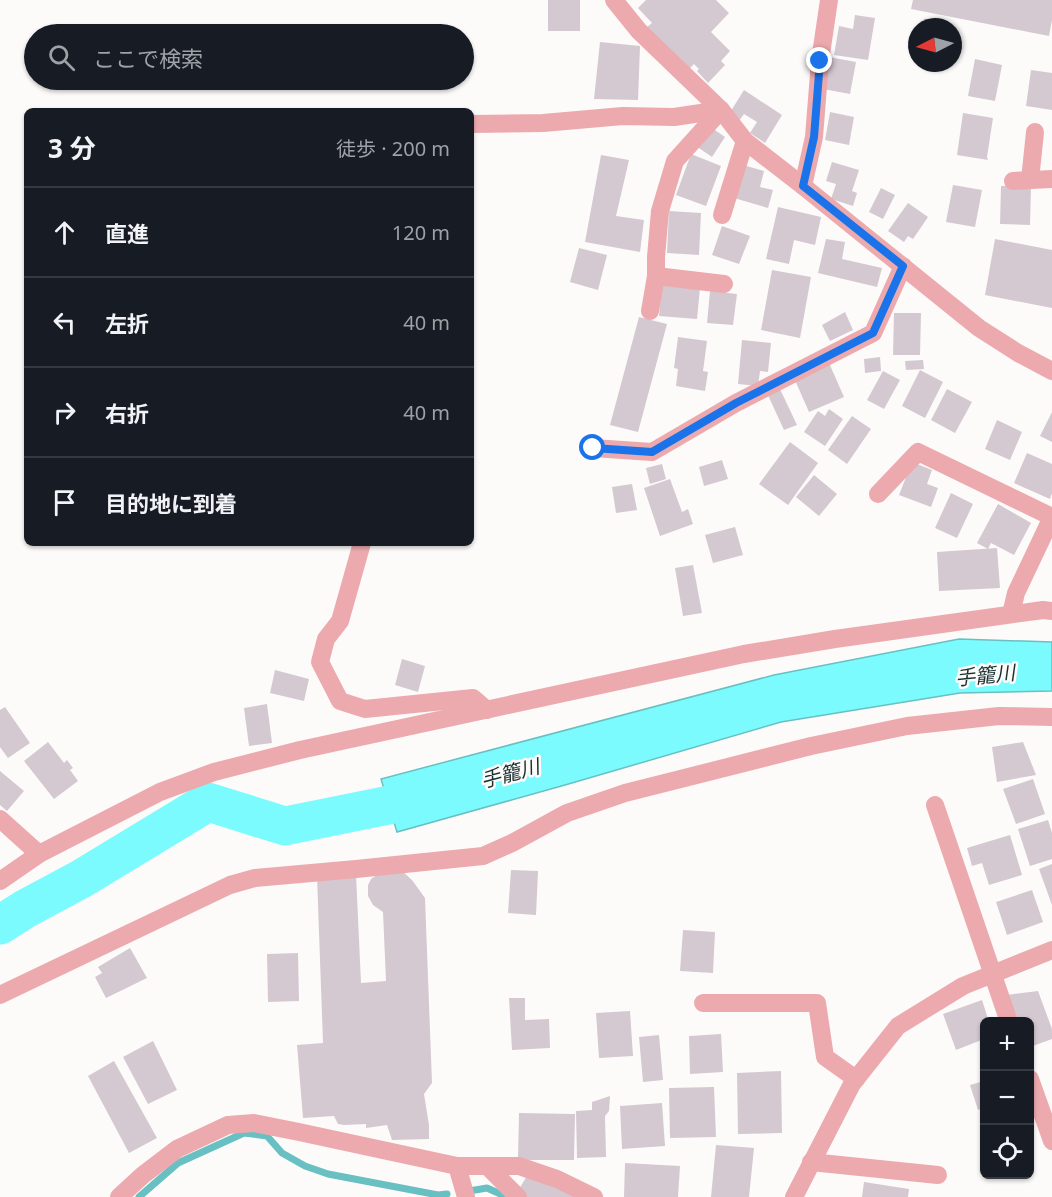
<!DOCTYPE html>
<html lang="ja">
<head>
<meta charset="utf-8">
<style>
  body { margin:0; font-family:"Noto Sans","Noto Sans JP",sans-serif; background:#242831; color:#f1f3f6 }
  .controls { position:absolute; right:18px; bottom:18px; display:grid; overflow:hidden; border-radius:9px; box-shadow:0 2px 4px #0004 }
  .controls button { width:54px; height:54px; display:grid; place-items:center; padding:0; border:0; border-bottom:2px solid #363941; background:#171b24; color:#f1f3f6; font:30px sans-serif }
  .compass { position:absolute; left:908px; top:18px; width:54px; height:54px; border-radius:50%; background:#171b24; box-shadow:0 2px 4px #0004; rotate:264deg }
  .stop { position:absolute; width:18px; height:18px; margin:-14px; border:4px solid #1a73e8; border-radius:50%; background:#fff }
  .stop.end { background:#1a73e8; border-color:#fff; box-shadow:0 2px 6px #0008 }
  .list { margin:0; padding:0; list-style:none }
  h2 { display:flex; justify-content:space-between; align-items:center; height:78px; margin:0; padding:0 24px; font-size:26px }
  h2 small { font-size:20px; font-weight:400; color:#9ea1a6 }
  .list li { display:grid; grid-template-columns:39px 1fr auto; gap:18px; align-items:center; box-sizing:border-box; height:90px; padding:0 24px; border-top:2px solid #363941 }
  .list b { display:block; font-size:22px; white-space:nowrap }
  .list em { font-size:20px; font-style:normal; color:#9ea1a6 }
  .icon { flex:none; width:33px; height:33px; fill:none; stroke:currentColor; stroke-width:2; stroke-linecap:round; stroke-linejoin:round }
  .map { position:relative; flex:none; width:1052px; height:1197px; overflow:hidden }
  .search { position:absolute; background:#171b24; box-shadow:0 2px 4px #0004; left:24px; top:24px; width:450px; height:66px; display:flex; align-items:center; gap:15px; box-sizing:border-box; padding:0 21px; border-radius:33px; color:#9ea1a6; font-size:22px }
  .panel { position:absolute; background:#171b24; box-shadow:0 2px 4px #0004; left:24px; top:108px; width:450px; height:438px; border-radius:9px }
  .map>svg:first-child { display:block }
  .water { fill:#7cfbff; stroke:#68c0c2; stroke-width:1.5 }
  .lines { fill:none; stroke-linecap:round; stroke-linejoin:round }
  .stream { stroke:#68c0c2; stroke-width:7 }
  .river { stroke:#7cfbff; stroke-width:39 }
  .building { fill:#d4c8d1 }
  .minor { stroke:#ecaaae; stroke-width:18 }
  .route { stroke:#1a73e8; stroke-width:8 }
  .labels { text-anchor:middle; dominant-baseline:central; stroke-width:5; stroke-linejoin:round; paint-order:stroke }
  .water-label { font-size:20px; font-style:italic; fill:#192f30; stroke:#fdfbf9 }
</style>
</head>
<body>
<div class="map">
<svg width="1052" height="1197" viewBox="0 0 1052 1197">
  <rect width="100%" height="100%" fill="#fdfbf9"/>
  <path class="water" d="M959,639L1052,642V691L960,693L781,722L565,785L397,832L381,779L774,675Z"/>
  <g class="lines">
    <g class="stream">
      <path d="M469,1191L487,1188L507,1197"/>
      <path d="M139,1197L178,1163L244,1133L267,1136L282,1153L305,1166L328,1174L438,1195L447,1194"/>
    </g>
    <path class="river" d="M0,925L25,909L81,879L208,802L285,826L394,804L440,792"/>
  </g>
  <g class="building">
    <rect x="548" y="0" width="32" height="31"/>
    <path d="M646,0H716L729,13L711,32L730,51L721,61L725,65L708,83L697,71L699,69L694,64L689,69L647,27L652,23L638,8Z"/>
    <path d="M913,0H1052V20L1049,36L911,9Z"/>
    <path d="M855,15L875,18L868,60L834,55L839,26L853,29Z"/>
    <path d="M203,28L204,34H103V29Z"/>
    <path d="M600,42L640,46L638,100L594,99Z"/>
    <path d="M829,57L856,62L850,94L823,89Z"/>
    <path d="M975,59L1002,65L995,101L968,96Z"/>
    <path d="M1031,70L1052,73V110L1026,106Z"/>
    <path d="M744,90L782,115L765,143L750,133L757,122L744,114L739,121L729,114Z"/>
    <path d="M830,112L854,117L849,145L825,140Z"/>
    <path d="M963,113L993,118L987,157L988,160L957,155Z"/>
    <path d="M709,126L725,137L712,157L696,146Z"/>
    <path d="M691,154L721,166L706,206L676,195Z"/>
    <path d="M601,155L629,160L616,216L644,220L640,252L585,242Z"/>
    <path d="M832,162L859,170L852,191L857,193L853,206L831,199L836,184L826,181Z"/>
    <path d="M743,165L764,171L760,187L773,190L768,208L734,198Z"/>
    <path d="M953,185L982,190L975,227L946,222Z"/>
    <path d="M1001,186H1031L1030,225L1000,224Z"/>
    <path d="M881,188L895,195L883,219L869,212Z"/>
    <path d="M908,203L928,217L913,239L908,236L904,242L888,231Z"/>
    <path d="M778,207L821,217L815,245L794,240L789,264L766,259Z"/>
    <path d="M669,211L701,213L699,255L667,253Z"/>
    <path d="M722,226L750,236L739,264L712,255Z"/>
    <path d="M826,239L845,242L842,259L882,268L877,287L818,273Z"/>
    <path d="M995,239L1052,250V308L985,295Z"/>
    <path d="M579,248L607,255L598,290L570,282Z"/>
    <path d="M772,270L811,277L800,338L761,330Z"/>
    <path d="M662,284L700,288L697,319L659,316Z"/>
    <path d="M710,291L737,294L733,325L707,323Z"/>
    <path d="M845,312L853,330L830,341L822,325Z"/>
    <path d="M894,313H921L920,355H893Z"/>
    <path d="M639,317L667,324L638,432L610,425Z"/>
    <path d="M678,337L707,341L703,371L708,372L705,391L676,386L678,369L674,368Z"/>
    <path d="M742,340L771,343L768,372L760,371L758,386L738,384Z"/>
    <path d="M880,357L881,371L865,373L864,359Z"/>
    <path d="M923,360L924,369L906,370L905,361Z"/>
    <path d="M829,363L844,397L809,412L794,378Z"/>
    <path d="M920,370L943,382L925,418L902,406Z"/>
    <path d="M883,371L900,380L884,409L867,400Z"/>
    <path d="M779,387L797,425L784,430L767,393Z"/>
    <path d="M947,389L972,402L955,433L931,420Z"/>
    <path d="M829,409L843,419L825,446L804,432L818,411L825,416Z"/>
    <path d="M1052,412V442L1040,436Z"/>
    <path d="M852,416L871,429L847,464L828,450Z"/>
    <path d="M997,420L1022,432L1010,460L985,449Z"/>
    <path d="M790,442L818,463L788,505L759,484Z"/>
    <path d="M1027,453L1052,464V493L1050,499L1014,483Z"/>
    <path d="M722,460L728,479L704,486L699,467Z"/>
    <path d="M912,462L932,470L927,484L938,488L931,507L899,495Z"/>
    <path d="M662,464L666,479L650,484L646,468Z"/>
    <path d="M814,475L837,494L819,516L796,497Z"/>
    <path d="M670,479L682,512L688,509L693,524L660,536L644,488Z"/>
    <path d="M632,484L637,510L616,513L612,487Z"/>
    <path d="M951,493L973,504L957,538L935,528Z"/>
    <path d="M998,504L1031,523L1014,555L991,543L988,549L977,543Z"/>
    <path d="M735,527L743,555L713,563L705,535Z"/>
    <path d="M997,548L1000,588L939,591L937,552Z"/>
    <path d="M693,565L702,613L683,616L675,568Z"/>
    <path d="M402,659L425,666L418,692L395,685Z"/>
    <path d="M275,670L309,679L304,701L270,693Z"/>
    <path d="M267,704L272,743L249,746L244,708Z"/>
    <path d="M5,707L30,743L8,758L0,747V710Z"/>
    <path d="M48,742L64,763L67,760L73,768L70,770L78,781L54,799L24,761Z"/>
    <path d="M1023,742L1036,775L997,782L992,747Z"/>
    <path d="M0,771L24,791L7,811L0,805Z"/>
    <path d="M1033,779L1045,814L1016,824L1003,789Z"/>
    <path d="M1048,820L1052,833V859L1030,866L1018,829Z"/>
    <path d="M1010,835L1022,875L989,885L982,863L972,866L967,848Z"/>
    <path d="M1052,864V905L1039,869Z"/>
    <path d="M384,870H401L412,880L425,898L432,1083L424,1094L429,1125V1139L392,1140L387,1125L366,1128V1124L344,1125L338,1124L334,1116L303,1118L297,1045L323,1043L317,876L356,874L361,983L386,981L383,912L373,905L368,896V885L371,879Z"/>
    <path d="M511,870L538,871L536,915L508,913Z"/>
    <path d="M1032,890L1043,922L1007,935L996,902Z"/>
    <path d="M683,930L715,932L713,973L680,971Z"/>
    <path d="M130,948L147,978L106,998L95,977L102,973L98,967Z"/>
    <path d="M298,953L299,1001L268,1002L267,954Z"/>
    <path d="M1038,991L1052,1029V1039L1030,1047V1022H1016L1006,995Z"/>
    <path d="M509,998H525V1020L549,1019L550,1048L512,1050Z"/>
    <path d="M982,1000L989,1022H984V1039L956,1050L943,1014Z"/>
    <path d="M630,1011L633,1056L599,1058L596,1013Z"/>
    <path d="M721,1034L723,1072L690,1074L689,1036Z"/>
    <path d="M659,1035L663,1080L643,1082L639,1037Z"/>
    <path d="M153,1041L177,1090L148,1104L123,1057Z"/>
    <path d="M114,1061L157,1138L129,1153L88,1076Z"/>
    <path d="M781,1071L782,1133L738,1134L737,1073Z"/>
    <path d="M984,1081V1108L978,1110L970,1085Z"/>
    <path d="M714,1087L716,1137L670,1138L669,1088Z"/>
    <path d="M610,1096L609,1111L605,1116L606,1157L577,1158L576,1111L592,1110V1102Z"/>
    <path d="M662,1103L665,1146L622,1149L620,1106Z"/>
    <path d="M519,1113L575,1114L574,1160H518Z"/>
    <path d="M716,1145L754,1148L749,1197H711Z"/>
    <path d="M625,1163L680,1166L678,1197H624Z"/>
    <path d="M528,1174L578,1197H522L518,1191Z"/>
    <path d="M864,1182L909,1189L908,1197H862Z"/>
  </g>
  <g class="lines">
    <g class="minor">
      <path d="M614,0L639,31L721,110L745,141L803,186L979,328L1018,353L1052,371"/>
      <path d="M471,124L543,123L623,116L674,117L721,110"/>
      <path d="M1030,180L1035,132"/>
      <path d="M1013,181L1052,179"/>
      <path d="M803,186L814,137L820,61L829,0"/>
      <path d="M722,215L745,141"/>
      <path d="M656,276L724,284"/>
      <path d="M650,311L656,276V257L660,211L675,161L721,110"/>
      <path d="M593,448L652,452L736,403L873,333L903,266"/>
      <path d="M878,494L918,452L1052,517L1016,593L1011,614"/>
      <path d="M362,543L340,621L326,639L320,662L340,701L365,709L473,698L487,710"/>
      <path d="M935,805L1009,1022"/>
      <path d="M0,819L39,854"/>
      <path d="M0,881L39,854L160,792L214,772L300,750L744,654L835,639L1043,610L1052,611"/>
      <path d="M0,995L230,885L255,878L356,869L483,856L512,843L567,813L625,793L811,746L907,726L999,716L1052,717"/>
      <path d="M703,1003H817L825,1057L856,1079"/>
      <path d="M1030,1079L1052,1141"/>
      <path d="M811,1162L938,1175"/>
      <path d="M457,1166H519L557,1179L594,1197"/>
      <path d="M487,1166L518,1197"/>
      <path d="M119,1197L143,1175L177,1149L228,1125L254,1123L299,1132L457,1166L466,1197"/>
      <path d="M794,1197L852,1084L898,1026L963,986L1052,950"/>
    </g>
  </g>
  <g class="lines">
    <path class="route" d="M593,448L652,452L736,403L873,333L903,266L803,186L814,137L820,61"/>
  </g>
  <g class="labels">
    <g class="water-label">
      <text transform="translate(985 675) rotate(-6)">手籠川</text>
      <text transform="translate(510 773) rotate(-15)">手籠川</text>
    </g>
  </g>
</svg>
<div class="controls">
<button>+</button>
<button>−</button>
<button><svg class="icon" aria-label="locate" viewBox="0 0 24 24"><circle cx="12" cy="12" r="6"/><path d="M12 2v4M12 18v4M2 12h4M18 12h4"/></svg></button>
</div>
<svg class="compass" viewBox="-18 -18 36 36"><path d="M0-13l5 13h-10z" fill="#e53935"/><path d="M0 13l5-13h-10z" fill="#9ea1a6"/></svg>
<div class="stop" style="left:593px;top:448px"></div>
<div class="stop end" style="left:820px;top:61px"></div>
<div class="search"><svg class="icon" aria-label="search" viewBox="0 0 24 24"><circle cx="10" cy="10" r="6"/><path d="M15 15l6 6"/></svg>ここで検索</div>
<section class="panel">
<h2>3 分<small>徒歩 · 200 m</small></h2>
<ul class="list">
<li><svg class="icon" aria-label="ahead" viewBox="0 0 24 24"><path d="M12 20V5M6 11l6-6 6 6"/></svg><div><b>直進</b></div><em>120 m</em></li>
<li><svg class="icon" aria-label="left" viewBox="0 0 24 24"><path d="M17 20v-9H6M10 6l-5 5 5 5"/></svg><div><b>左折</b></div><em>40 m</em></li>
<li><svg class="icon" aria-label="right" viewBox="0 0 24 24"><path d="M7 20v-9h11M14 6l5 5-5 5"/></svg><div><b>右折</b></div><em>40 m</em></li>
<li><svg class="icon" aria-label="arrive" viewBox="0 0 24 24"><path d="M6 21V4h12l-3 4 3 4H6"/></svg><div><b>目的地に到着</b></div></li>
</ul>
</section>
</div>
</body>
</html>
